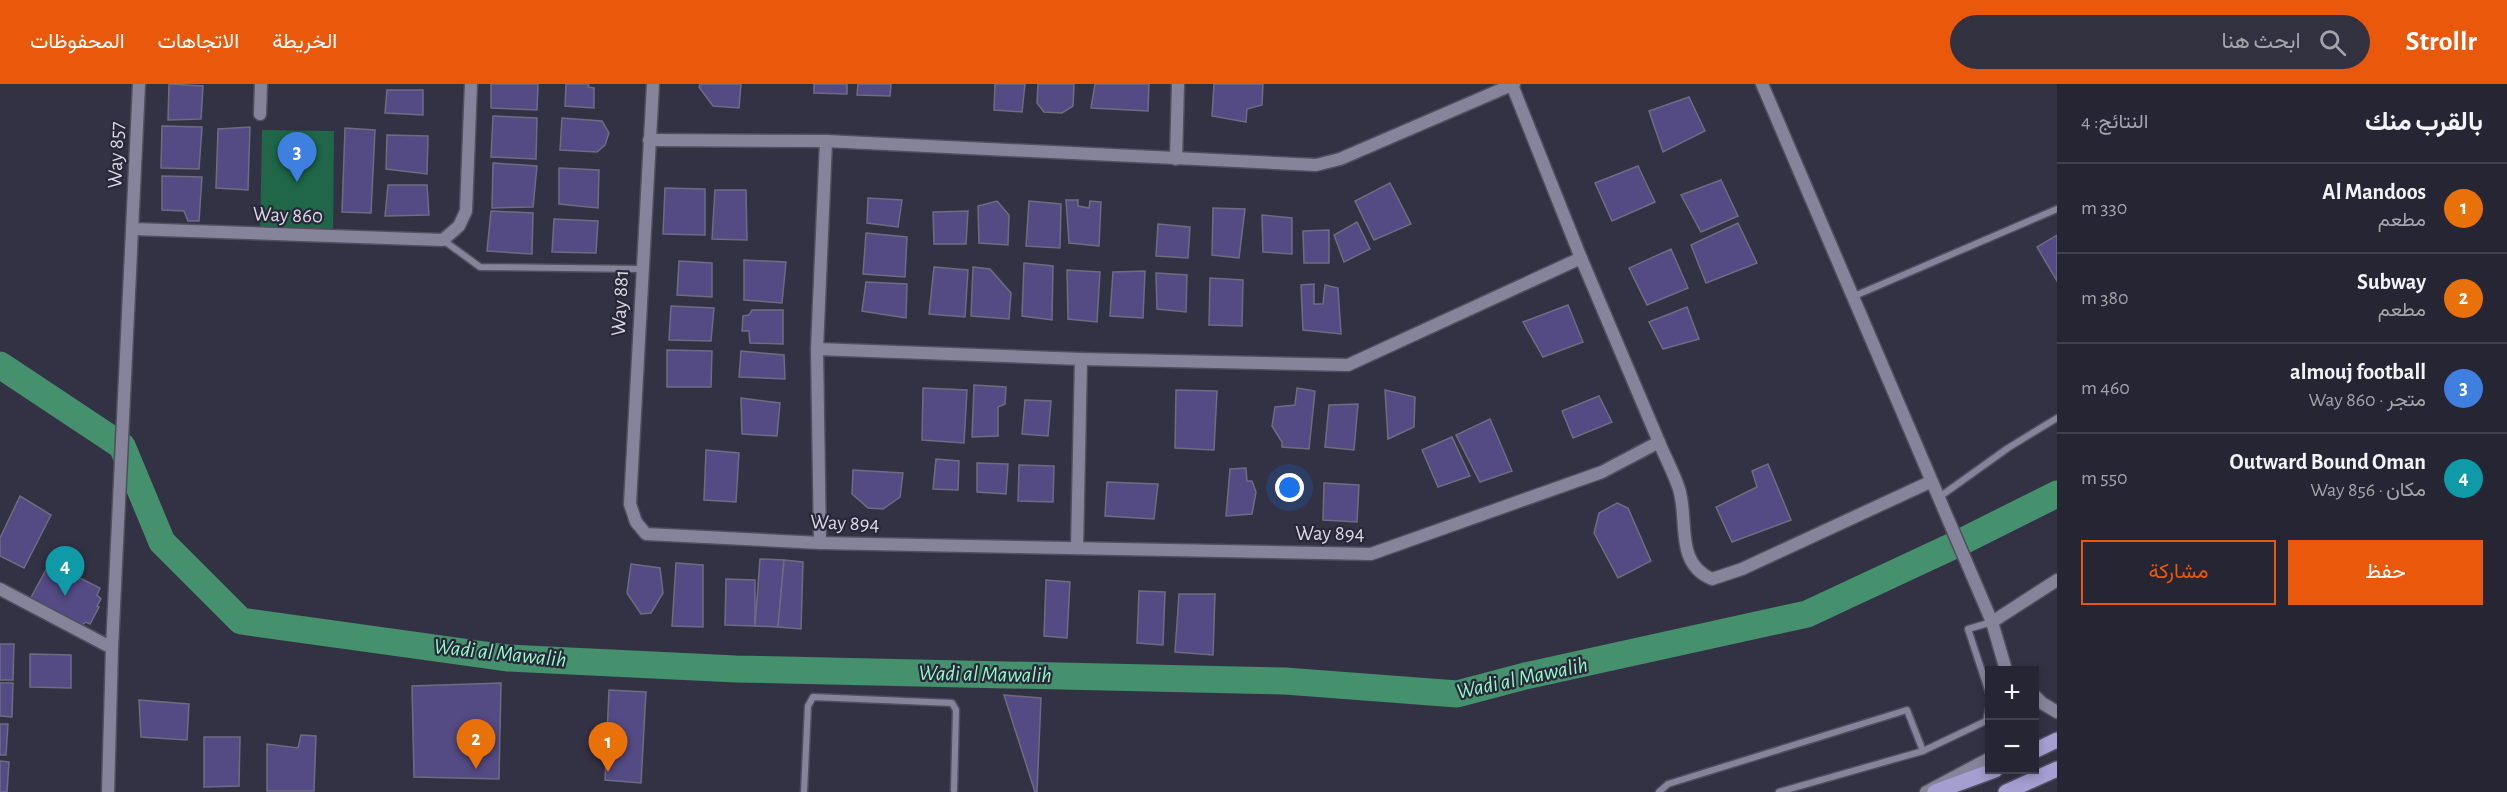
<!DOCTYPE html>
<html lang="ar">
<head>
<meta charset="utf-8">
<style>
  body { margin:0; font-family:"Alegreya Sans",Vazirmatn,sans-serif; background:#32313f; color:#f1f3f6; direction:rtl }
  .controls { position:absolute; right:18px; bottom:18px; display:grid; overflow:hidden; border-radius:0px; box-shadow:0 3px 9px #0003 }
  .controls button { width:54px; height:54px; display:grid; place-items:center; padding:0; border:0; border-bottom:2px solid #42424e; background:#262533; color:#f1f3f6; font:30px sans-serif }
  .you { position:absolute; left:1290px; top:404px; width:21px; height:21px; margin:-15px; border:4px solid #fff; border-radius:50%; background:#1a73e8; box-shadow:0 0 0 9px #1a73e833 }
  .badge { display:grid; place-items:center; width:39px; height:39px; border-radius:50%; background:#ea580c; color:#fff; font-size:20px; font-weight:700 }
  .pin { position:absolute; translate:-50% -50px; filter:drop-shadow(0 2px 3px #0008) }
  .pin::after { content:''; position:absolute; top:32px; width:21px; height:18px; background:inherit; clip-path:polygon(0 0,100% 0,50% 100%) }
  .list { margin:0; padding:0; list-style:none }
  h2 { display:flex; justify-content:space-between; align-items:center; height:78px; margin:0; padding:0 24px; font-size:26px }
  h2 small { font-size:20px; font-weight:400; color:#a4a5ac }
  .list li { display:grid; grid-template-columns:39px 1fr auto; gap:18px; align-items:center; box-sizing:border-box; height:90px; padding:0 24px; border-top:2px solid #42424e }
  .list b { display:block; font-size:22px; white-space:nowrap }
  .list p { margin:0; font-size:20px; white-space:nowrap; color:#a4a5ac }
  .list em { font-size:20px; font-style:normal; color:#a4a5ac }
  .actions { display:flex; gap:12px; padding:18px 24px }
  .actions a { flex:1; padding:14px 0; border:2px solid #ea580c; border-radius:0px; text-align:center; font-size:21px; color:#ea580c }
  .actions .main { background:#ea580c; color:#fff }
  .icon { flex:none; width:33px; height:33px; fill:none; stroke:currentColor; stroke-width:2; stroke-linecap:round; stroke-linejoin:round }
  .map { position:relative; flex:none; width:2057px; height:708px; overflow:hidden; direction:ltr }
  header { display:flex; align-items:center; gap:36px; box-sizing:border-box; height:84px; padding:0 30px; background:#ea580c; color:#fff }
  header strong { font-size:28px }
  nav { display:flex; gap:33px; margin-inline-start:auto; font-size:21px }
  .search { width:420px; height:54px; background:#32313f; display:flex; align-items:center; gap:15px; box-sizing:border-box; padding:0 21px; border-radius:33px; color:#a4a5ac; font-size:22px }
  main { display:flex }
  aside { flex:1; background:#262533 }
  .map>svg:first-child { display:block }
  .green { fill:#1f6748 }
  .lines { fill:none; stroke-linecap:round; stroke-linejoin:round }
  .river { stroke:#45906d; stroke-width:27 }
  .building { fill:#544a84; stroke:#6e6c81; stroke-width:1.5 }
  .service-casing { stroke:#514e5f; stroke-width:9 }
  .minor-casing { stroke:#514e5f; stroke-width:15 }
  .primary-casing { stroke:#514e5f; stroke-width:18 }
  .service { stroke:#86849a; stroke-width:6 }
  .minor { stroke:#86849a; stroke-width:12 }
  .primary { stroke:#a49ed1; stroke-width:15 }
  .labels { text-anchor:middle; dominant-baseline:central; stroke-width:4.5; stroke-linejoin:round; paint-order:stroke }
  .street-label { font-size:21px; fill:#dbdae6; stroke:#292739 }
  .water-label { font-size:22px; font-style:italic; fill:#91fcc7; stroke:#292739 }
</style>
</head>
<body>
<header>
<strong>Strollr</strong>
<div class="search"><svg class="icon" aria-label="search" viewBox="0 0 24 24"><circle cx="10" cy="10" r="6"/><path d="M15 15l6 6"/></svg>ابحث هنا</div>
<nav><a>الخريطة</a><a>الاتجاهات</a><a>المحفوظات</a></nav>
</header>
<main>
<aside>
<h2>بالقرب منك<small>النتائج: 4</small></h2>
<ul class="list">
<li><span class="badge" style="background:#e8710a">1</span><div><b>Al Mandoos</b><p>مطعم</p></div><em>330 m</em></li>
<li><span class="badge" style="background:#e8710a">2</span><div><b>Subway</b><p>مطعم</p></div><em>380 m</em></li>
<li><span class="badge" style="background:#3f7fe0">3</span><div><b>almouj football</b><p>متجر · Way 860</p></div><em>460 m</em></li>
<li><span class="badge" style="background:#0f9aa8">4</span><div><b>Outward Bound Oman</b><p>مكان · Way 856</p></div><em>550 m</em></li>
</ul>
<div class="actions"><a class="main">حفظ</a><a>مشاركة</a></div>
</aside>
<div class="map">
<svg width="2057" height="708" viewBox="0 0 2057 708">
  <rect width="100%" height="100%" fill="#333144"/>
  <path class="green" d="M262,46L334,47L333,154L260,152Z"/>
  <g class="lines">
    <path class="river" d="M0,281L122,362L162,458L241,537L507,574L736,585L1285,597L1457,610L1525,592L1807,530L1957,460L2057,410"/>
  </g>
  <g class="building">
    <path d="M169,0L203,2L201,35L168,36Z"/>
    <path d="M491,0H538L537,26L491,24Z"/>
    <path d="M566,0H589L588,3L594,4V24L565,22Z"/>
    <path d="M700,0H741L739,24L713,22L699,3Z"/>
    <path d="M814,0H847V10L814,9Z"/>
    <path d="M858,0H891L890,12L857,11Z"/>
    <path d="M995,0H1025L1022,28L994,26Z"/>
    <path d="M1038,0H1074L1073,22L1062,29L1044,28L1037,19Z"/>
    <path d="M1095,0H1149L1148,27L1091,24Z"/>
    <path d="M1214,0H1263L1262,21L1247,25L1246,38L1212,32Z"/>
    <path d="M387,6H423V31L385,29Z"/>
    <path d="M1689,13L1705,47L1663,68L1649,27Z"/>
    <path d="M493,32L537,34L536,75L491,73Z"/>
    <path d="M562,34L602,37L609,49L605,61L597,68L560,66Z"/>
    <path d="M162,42L202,43L199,85L161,84Z"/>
    <path d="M250,43L248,106L216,104L218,45Z"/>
    <path d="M345,44L375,46L371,129L342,128Z"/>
    <path d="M387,51L428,52L427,90L386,85Z"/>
    <path d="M493,79L537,82L533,123L492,124Z"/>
    <path d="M1638,82L1655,118L1612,137L1595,99Z"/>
    <path d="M559,84L599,86L598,124L559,120Z"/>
    <path d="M162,92L202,93L199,137H188L184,127L162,126Z"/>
    <path d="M1721,96L1738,132L1701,148L1681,111Z"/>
    <path d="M1390,99L1411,140L1374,156L1355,117Z"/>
    <path d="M388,101H427L429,131L385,132Z"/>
    <path d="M665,104L705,105V151L663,150Z"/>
    <path d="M715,106H746L747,156L712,155Z"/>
    <path d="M868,114L902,116L898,143L867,139Z"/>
    <path d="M1066,116H1078V122L1089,124L1090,117L1101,118L1099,162L1069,159Z"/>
    <path d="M997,117L1009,131L1008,161L979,159L978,122Z"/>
    <path d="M1029,117L1061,120L1060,164L1026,162Z"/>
    <path d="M1213,124L1245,125L1239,174L1212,171Z"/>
    <path d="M491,127L533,129L532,170L487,167Z"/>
    <path d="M968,127L966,160H934L933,128Z"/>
    <path d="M1262,131L1292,134V170L1263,168Z"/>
    <path d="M554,135L598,137L596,169L552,168Z"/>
    <path d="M1357,138L1370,165L1344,178L1334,151Z"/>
    <path d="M1738,139L1757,179L1706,199L1691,161Z"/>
    <path d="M1158,140L1190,143L1188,174L1156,172Z"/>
    <path d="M1329,146V179H1304L1303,147Z"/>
    <path d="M866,149L907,153L905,193L863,190Z"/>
    <path d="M2057,151V197L2037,163Z"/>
    <path d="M1671,165L1688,204L1647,221L1629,184Z"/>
    <path d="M744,176L786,178L782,219L744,216Z"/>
    <path d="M679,177L712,179V213L677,211Z"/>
    <path d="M1024,179L1053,182L1052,236L1022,232Z"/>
    <path d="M934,183L968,186L965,233L929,230Z"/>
    <path d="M973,183L990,185L1011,209L1009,235L971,232Z"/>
    <path d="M1067,186L1100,188L1097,238L1068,235Z"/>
    <path d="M1145,187L1143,234L1110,232L1113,188Z"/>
    <path d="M1156,189L1187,191L1186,228L1157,225Z"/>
    <path d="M1210,194L1243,196L1242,242L1209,241Z"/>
    <path d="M866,198L907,200L906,234L862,227Z"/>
    <path d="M1314,200V220H1323L1325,201L1338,204L1341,250L1303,246L1301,201Z"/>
    <path d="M1568,221L1583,258L1543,273L1523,238Z"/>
    <path d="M671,222L714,224L711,257L669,256Z"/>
    <path d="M1687,223L1699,255L1663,265L1649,238Z"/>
    <path d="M752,226H783V260L750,259L749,247H742L743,232L749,231Z"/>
    <path d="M667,266L712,267L711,303H667Z"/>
    <path d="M741,267L784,271L785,295L739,293Z"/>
    <path d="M974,301L1006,303L1005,320L998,323V352L972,353Z"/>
    <path d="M923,304L967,306L964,359L922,356Z"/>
    <path d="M1297,304L1315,307L1309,365L1282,363V358L1272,342L1275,323L1295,321Z"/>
    <path d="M1176,306L1217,307L1214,366L1175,364Z"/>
    <path d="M1385,306L1415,313L1414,343L1388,355Z"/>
    <path d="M1599,312L1612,338L1573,354L1562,327Z"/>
    <path d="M741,314L780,319L777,352L742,350Z"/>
    <path d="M1025,316L1051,317L1048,352L1022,350Z"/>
    <path d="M1358,320L1354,366L1325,363L1329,321Z"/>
    <path d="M1490,335L1512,387L1480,398L1456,351Z"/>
    <path d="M1452,353L1470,392L1438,403L1422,366Z"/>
    <path d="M706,366L739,369L736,418L704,416Z"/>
    <path d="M936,375L959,377L958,406L933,405Z"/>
    <path d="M977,379L1008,380L1006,410L977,408Z"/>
    <path d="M1768,380L1791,436L1732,458L1716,423L1757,403L1752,387Z"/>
    <path d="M1019,381L1054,382L1053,418L1018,417Z"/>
    <path d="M1246,384L1247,397H1252L1256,408L1252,430L1226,432L1230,385Z"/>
    <path d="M853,386L903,389L900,413L883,425L868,424L852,410Z"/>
    <path d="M1107,398L1158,400L1154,435L1105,432Z"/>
    <path d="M1324,399L1359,401L1357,438L1323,436Z"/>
    <path d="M20,412L51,431L24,484L0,472V454Z"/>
    <path d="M1617,419L1628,424L1651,477L1618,494L1594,449L1599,429Z"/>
    <path d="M760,475L784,476L778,543L755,542Z"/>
    <path d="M784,476L803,478L801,545L778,543Z"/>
    <path d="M676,479L703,481V543L672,542Z"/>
    <path d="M631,480L660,484L663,509L651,529L641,530L627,509Z"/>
    <path d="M54,481L100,504L97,511L101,515L97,522L99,523L90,540L86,538L79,543L29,517L46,486L50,488Z"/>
    <path d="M726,495L755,496V542L725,541Z"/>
    <path d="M1046,496L1070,498L1067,554L1044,552Z"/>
    <path d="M1139,507L1165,508L1163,561L1137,559Z"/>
    <path d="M1179,510H1215L1213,571L1175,568Z"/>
    <path d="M0,560H14L13,596H0Z"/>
    <path d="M30,570L71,571V604L30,603Z"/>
    <path d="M0,599H13L12,633L0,632Z"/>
    <path d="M501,599L499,695L414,693L412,602Z"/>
    <path d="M609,606L646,608L641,699L605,696Z"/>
    <path d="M1004,611L1041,614L1037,708H1035Z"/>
    <path d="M139,616L189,620L187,656L141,653Z"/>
    <path d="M0,640H8L6,671H0Z"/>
    <path d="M301,651L316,652L314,707H267V660L298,664Z"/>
    <path d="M204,653H240L239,702L204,703Z"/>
    <path d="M0,677L9,678L7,708H0Z"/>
  </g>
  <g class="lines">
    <g class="service-casing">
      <g id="service">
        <path d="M443,156L480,183L641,185"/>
        <path d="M1852,213L2057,125"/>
        <path d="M1938,414L2008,364L2057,334"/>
        <path d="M1990,612L1968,545L1992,538"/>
        <path d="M804,708L808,622L813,613L952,619L956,626L954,706"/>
        <path d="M1659,708L1668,700L1907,626L1923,667"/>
        <path d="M1779,708L1923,667L1986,637L1990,620"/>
      </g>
    </g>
    <g class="minor-casing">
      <g id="minor">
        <path d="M653,0L630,420L636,438L646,450L820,459L1371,470L1602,388L1659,358L1581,174L1512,1"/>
        <path d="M1762,0L1992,538L2006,586"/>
        <path d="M260,30L261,0"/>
        <path d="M649,56L826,57L1316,81L1340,75L1514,0"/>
        <path d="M1176,75L1178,0"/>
        <path d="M133,145L443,156L459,142L466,127L471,0"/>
        <path d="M817,265L1081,275L1348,281L1581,174"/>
        <path d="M1659,358C1665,373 1674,389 1679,405C1689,436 1674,479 1712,495L1742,485L1930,398"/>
        <path d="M820,459L817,265L826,57"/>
        <path d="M1077,464L1081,275"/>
        <path d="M0,505L112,564"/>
        <path d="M1992,538L2057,496"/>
        <path d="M2034,611L2042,619L2057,628"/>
        <path d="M108,708L112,564L139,0"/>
        <path d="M1926,708L1990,674"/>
      </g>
    </g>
    <g class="primary-casing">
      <g id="primary">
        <path d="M2034,667L2057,656"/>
        <path d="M1935,708L1995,686"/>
        <path d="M2006,708L2057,685"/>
      </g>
    </g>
    <use href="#service" class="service"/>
    <use href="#minor" class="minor"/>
    <use href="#primary" class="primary"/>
  </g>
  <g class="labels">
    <g class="street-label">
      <text transform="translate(116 71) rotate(-88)">Way 857</text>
      <text transform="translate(288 131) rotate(2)">Way 860</text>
      <text transform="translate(620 219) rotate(-87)">Way 881</text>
      <text transform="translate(845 439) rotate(2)">Way 894</text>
      <text x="1330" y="449">Way 894</text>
    </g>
    <g class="water-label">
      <text transform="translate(500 569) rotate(6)">Wadi al Mawalih</text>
      <text transform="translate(985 590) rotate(1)">Wadi al Mawalih</text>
      <text transform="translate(1522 594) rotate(-12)">Wadi al Mawalih</text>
    </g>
  </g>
</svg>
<div class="controls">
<button>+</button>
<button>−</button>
</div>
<div class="you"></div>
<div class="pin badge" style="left:608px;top:688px;background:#e8710a">1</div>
<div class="pin badge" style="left:476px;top:685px;background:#e8710a">2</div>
<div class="pin badge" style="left:297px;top:98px;background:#3f7fe0">3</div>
<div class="pin badge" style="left:65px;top:512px;background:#0f9aa8">4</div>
</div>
</main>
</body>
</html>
